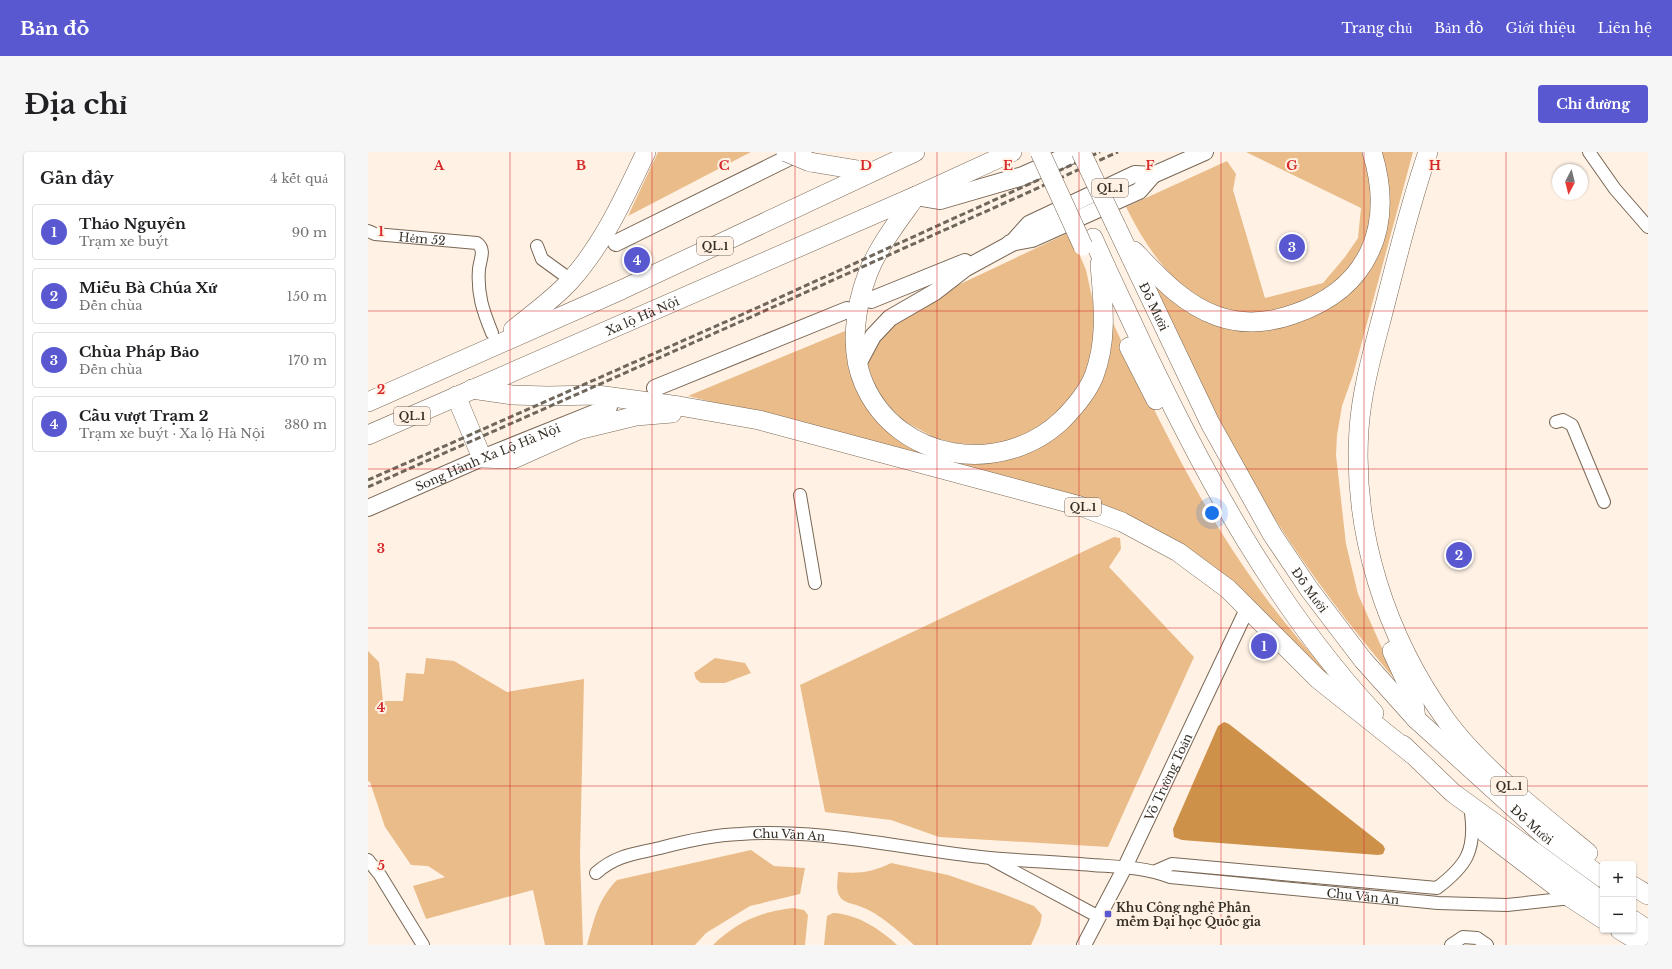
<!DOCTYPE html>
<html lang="vi">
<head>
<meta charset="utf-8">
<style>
  body { margin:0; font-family:"Libre Baskerville",serif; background:#f6f6f6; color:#202124 }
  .controls { position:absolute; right:12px; bottom:12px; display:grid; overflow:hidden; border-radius:4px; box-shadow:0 1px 3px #0004 }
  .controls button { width:36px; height:36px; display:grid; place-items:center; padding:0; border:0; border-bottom:1px solid #e0e0e0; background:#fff; color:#202124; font:20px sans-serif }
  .compass { position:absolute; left:1184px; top:12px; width:36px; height:36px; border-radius:50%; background:#fff; box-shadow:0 1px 3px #0004; rotate:187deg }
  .you { position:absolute; left:844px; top:361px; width:14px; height:14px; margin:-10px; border:3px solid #fff; border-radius:50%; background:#1a73e8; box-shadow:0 0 0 6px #1a73e833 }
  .badge { display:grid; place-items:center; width:26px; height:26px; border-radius:50%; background:#5958d0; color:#fff; font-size:13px; font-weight:700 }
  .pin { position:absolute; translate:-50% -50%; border:2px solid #fff; box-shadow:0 1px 4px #0006 }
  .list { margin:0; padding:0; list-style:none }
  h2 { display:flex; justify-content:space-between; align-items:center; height:52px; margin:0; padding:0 16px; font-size:17px }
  h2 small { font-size:13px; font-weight:400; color:#757577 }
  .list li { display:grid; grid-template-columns:26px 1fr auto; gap:12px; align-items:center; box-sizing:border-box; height:56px; margin:0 8px 8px; padding:0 8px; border:1px solid #e0e0e0; border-radius:4px }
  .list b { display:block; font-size:15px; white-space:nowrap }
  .list p { margin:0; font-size:13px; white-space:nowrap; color:#757577 }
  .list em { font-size:13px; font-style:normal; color:#757577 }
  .map { position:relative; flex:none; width:1280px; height:793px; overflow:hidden; border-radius:4px }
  header { display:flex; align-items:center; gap:24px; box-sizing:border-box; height:56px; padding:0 20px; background:#5958d0; color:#fff }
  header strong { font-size:19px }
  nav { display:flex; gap:22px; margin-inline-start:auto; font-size:14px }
  .intro { display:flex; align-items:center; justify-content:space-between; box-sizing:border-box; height:96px; padding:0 24px }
  h1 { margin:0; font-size:28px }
  .button { padding:10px 18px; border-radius:4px; background:#5958d0; color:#fff; font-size:14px; font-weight:700 }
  main { display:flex; gap:24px; padding:0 24px }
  aside { flex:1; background:#fff; border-radius:4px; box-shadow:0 1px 3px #0004 }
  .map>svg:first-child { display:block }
  .green { fill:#eabc8a }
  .water { fill:#cd914a }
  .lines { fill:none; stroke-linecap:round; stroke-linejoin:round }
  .minor-casing { stroke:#796754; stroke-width:14 }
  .tertiary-casing { stroke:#796754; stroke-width:16 }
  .secondary-casing { stroke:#796754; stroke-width:18 }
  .primary-casing { stroke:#796754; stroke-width:20 }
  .trunk-casing { stroke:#796754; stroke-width:20 }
  .minor { stroke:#fff; stroke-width:12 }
  .tertiary { stroke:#fff; stroke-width:14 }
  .secondary { stroke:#fff; stroke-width:16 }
  .primary { stroke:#fff; stroke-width:18 }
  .trunk { stroke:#fff; stroke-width:19 }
  .rail { stroke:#6f665c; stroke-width:3; stroke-dasharray:6 3; stroke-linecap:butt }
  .trunk-bridge-casing { stroke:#796754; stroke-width:20; stroke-linecap:butt }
  .trunk-bridge { stroke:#fff; stroke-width:19 }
  .grid { fill:none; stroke:#d62828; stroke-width:1; stroke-opacity:0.55 }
  .poi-dot { fill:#5958d0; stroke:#fff2e5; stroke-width:1.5 }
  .labels { text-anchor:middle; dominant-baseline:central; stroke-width:4; stroke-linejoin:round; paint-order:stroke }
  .shield { fill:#fff2e5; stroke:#72695f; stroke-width:1 }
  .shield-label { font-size:11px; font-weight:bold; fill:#352e25 }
  .street-label { font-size:12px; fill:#352e25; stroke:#fff2e5 }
  .poi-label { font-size:12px; font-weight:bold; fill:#352e25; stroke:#fff2e5; text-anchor:start }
  .grid-label { font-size:13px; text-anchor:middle; font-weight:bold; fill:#d62828; stroke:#fff2e5; stroke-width:4; stroke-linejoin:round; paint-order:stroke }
</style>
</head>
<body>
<header>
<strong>Bản đồ</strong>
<nav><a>Trang chủ</a><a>Bản đồ</a><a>Giới thiệu</a><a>Liên hệ</a></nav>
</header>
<div class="intro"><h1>Địa chỉ</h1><a class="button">Chỉ đường</a></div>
<main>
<aside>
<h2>Gần đây<small>4 kết quả</small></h2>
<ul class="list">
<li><span class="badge">1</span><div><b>Thảo Nguyên</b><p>Trạm xe buýt</p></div><em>90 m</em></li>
<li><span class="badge">2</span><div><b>Miễu Bà Chúa Xứ</b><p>Đền chùa</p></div><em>150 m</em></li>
<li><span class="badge">3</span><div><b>Chùa Pháp Bảo</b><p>Đền chùa</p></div><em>170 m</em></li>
<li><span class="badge">4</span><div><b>Cầu vượt Trạm 2</b><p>Trạm xe buýt · Xa lộ Hà Nội</p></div><em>380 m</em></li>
</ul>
</aside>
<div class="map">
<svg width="1280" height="793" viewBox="0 0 1280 793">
  <rect width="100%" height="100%" fill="#fff2e5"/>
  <g class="green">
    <path d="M290,0H383L260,64Z"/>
    <path d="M878,0H995C1003,27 1008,62 997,89C993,98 988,108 982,116C979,120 973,124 969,128C934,160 880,171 837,149C800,129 776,91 758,55L859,9L868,22L865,38L897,146L955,131L977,105L990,86L993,56Z"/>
    <path d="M1012,0H1045L985,223L974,254L969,283L968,303L978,392L990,442L1029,530C969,459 913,384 869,303C837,245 809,184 782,124L878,175L996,122Z"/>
    <path d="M702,80L718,118L728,163L729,180L720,216L703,249L668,280L623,294L587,291L567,286L536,269L515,249L508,237L499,212L502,202L520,175L569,143Z"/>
    <path d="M745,171C785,257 826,343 880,421C905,458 934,491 963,525L961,526L803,389L436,273L320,244L477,179L479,206L484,221L572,303L685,286Z"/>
    <path d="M746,385L752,386L753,397L741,415L826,505L740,695L571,685L523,668L457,660L432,533Z"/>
    <path d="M0,499L11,510L15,549H35L38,521L56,522L58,506L86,509L139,540L216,527L212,704L215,793H177L165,738L58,767L45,734L77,725L60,714L43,713L17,675L2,630L0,629Z"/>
    <path d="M347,506L377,511L383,521L357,531H333L328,527L326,521Z"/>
    <path d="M383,698L406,714L437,716L432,742L382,754L338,781L327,793H219C226,768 230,747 249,728Z"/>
    <path d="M523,711L580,723L635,742L666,754L674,763L672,773L663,793H546C529,778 513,762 491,754C484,751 476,751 472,745C467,738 470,728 470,720C491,722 505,720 523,711Z"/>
    <path d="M425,756L436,758L440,763L437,793H345C367,771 394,759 425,756Z"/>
    <path d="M465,761C489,762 512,777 529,793H456L459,764Z"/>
  </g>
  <path class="water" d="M856,570L861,572L1015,693L1017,697L1015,702L1010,703L814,688L806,685L805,677L850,574Z"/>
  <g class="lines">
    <g class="minor-casing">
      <g id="minor">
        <path d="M1221,0L1247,37L1280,75"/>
        <path id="s1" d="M0,79L7,82L109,91C118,98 112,107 111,117C109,142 115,159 124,181"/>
        <path d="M169,94L174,107L203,128"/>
        <path d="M1188,270L1195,268L1204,273L1236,350"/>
        <path d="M432,343L447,431"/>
        <path d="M0,708L12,723L55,793"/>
        <path d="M625,708L731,765"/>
        <path d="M788,719L804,712L1069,736C1098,714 1108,699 1103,661"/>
        <path id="s2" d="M228,721C248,703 267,702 292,696C318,689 345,683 372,682C455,676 539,698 622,706C656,709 690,710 724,713C751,715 777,715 802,725L1070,751L1139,753L1203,746"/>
        <path d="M1083,793L1095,785L1109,786L1119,793"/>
      </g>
    </g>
    <g class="tertiary-casing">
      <g id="tertiary">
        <path id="s3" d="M716,793L757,715L880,455"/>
      </g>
    </g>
    <g class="secondary-casing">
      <g id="secondary">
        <path d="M248,91L432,0"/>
        <path d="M642,91L664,87L771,39L785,23"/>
        <path d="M503,148L597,110"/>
        <path d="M490,212L505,184L522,166L567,140L598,116L644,91L661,72L767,22L785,23L837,0"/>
        <path d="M287,236L479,158"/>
        <path id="s4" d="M0,356L114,306L241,255"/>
      </g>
    </g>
    <g class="primary-casing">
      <path id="primary" d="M548,44L572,48L655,24L709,0"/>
    </g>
    <g class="trunk-casing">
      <g id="trunk">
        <path d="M1060,0C1044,46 1032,94 1020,141C1009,186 994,232 991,277C984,380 1018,485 1078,568C1113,616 1174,663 1220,701"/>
        <path d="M442,10L502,20"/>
        <path d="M548,44C531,68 511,93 500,121C487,155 481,198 496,232C530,310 634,325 694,268C707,255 719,241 726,224C740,187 735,150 732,112"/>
        <path id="s5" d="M748,74L842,271L904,382L941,437L995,508L1048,567L1177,684L1235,726"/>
        <path d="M725,86C741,123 759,159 776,196C838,326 907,454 1006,561"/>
        <path d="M766,99C790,124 815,152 849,164C874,173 901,171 926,162C1001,137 1027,74 1004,0"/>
        <path d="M145,178C164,162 186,147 203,128C236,91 257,44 278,0"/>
        <path d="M761,195L788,248"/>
        <path d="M104,237L144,243L179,244L229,243L311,254L391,268L712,354L754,370L810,400L860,437L950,527L1044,602"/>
        <path d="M88,244L114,306L145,307L210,278L268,264L304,261"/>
        <path d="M0,250L253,138L547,0"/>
        <path id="s6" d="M0,283L548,44L644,0"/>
        <path d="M1024,499L1045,544L1048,567"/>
        <path d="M1035,593L1085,641L1235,750"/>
        <path d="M1109,666L1118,681L1203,746L1235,767"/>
        <path d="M1265,734L1280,743"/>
        <path d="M1265,768L1280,778"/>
        <path d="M1252,778L1277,793"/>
      </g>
    </g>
    <use href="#minor" class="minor"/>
    <use href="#tertiary" class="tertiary"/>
    <use href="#secondary" class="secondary"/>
    <use href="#primary" class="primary"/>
    <use href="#trunk" class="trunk"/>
    <g class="rail">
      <path d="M0,328L373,163L732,0"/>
      <path d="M0,335L374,169L750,0"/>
    </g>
    <g class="trunk-bridge-casing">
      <g id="trunk-bridge">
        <path d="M418,0L442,10"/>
        <path d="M672,0L715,94"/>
        <path d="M713,0L748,74"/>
      </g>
    </g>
    <use href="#trunk-bridge" class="trunk-bridge"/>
  </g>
  <path class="grid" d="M142,0V793M284,0V793M427,0V793M569,0V793M711,0V793M853,0V793M996,0V793M1138,0V793M0,159H1280M0,317H1280M0,476H1280M0,634H1280"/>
  <rect class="poi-dot" x="736" y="758" width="8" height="8" rx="2"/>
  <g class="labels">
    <g class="shield">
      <rect x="724" y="27" width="36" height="18" rx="3"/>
      <rect x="329" y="85" width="36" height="18" rx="3"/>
      <rect x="26" y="255" width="36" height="18" rx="3"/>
      <rect x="697" y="346" width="36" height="18" rx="3"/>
      <rect x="1123" y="625" width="36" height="18" rx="3"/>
    </g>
    <g class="shield-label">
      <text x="742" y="36">QL.1</text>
      <text x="347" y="94">QL.1</text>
      <text x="44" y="264">QL.1</text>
      <text x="715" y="355">QL.1</text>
      <text x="1141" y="634">QL.1</text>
    </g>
    <g class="street-label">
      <text stroke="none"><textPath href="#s1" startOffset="55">Hẻm 52</textPath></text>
      <text stroke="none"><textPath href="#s5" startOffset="89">Đỗ Mười</textPath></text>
      <text stroke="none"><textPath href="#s6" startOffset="299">Xa lộ Hà Nội</textPath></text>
      <text stroke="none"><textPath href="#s4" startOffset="130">Song Hành Xa Lộ Hà Nội</textPath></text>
      <text stroke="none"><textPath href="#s5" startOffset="413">Đỗ Mười</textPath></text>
      <text stroke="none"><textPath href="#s3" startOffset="188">Võ Trường Toản</textPath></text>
      <text stroke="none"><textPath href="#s5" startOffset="737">Đỗ Mười</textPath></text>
      <text stroke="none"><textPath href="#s2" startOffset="200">Chu Văn An</textPath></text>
      <text stroke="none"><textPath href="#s2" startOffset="778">Chu Văn An</textPath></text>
    </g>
    <g class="poi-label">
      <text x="748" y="755">Khu Công nghệ Phần<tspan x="748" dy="14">mềm Đại học Quốc gia</tspan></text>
    </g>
  </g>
  <g class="grid-label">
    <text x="71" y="18">A</text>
    <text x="213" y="18">B</text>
    <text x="356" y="18">C</text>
    <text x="498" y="18">D</text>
    <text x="640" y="18">E</text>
    <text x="782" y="18">F</text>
    <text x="924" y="18">G</text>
    <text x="1067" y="18">H</text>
    <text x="13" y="84">1</text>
    <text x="13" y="242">2</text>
    <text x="13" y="401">3</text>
    <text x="13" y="560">4</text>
    <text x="13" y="718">5</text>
  </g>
</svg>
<div class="controls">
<button>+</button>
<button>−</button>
</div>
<svg class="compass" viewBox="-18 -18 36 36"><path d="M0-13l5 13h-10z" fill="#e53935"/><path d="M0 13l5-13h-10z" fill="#757577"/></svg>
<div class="you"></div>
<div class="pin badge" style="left:896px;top:494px">1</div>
<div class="pin badge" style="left:1091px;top:403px">2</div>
<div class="pin badge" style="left:924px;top:95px">3</div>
<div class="pin badge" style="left:269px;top:108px">4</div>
</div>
</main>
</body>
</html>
